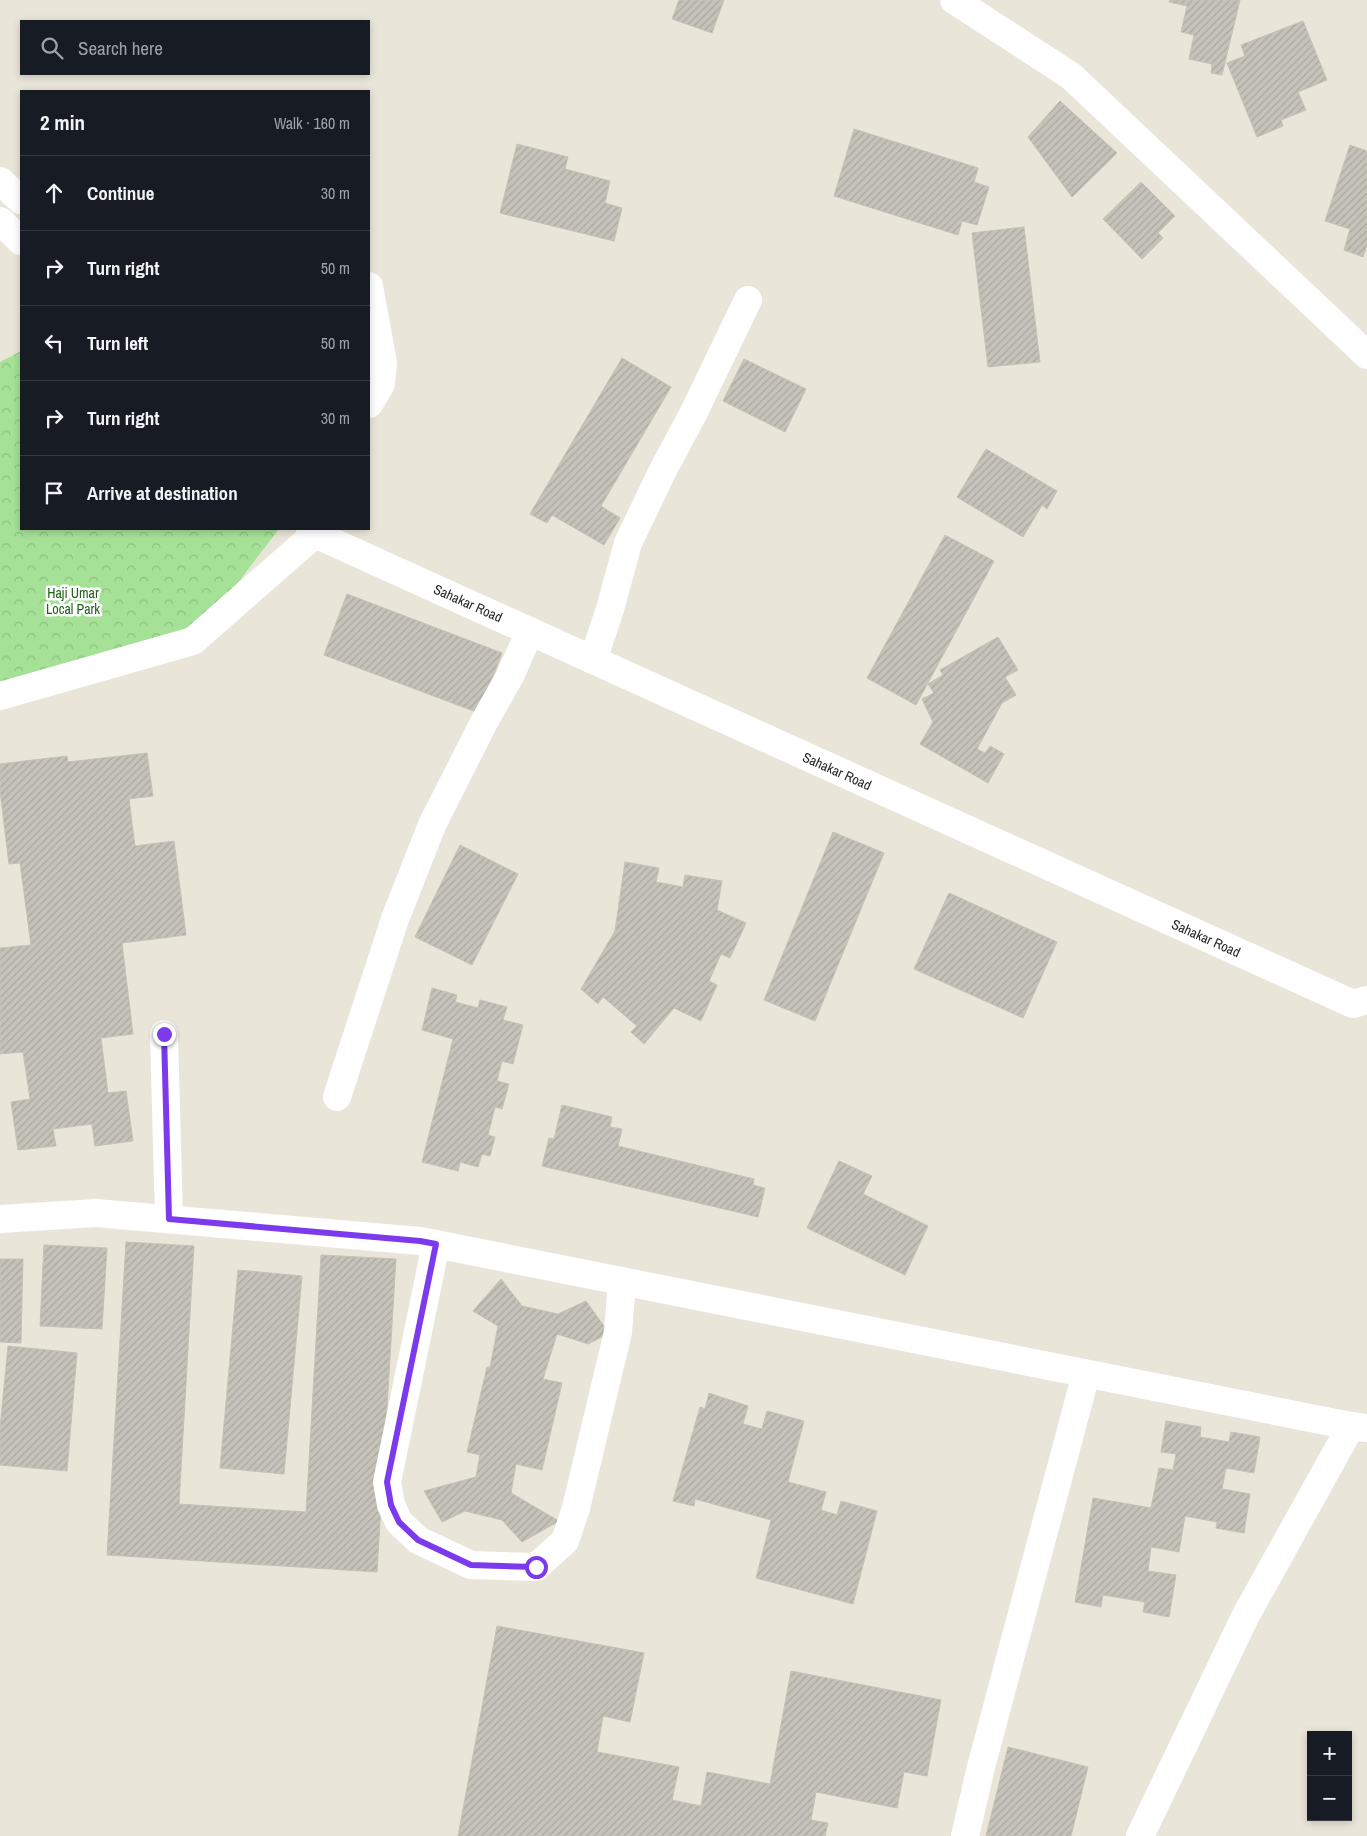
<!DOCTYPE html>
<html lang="en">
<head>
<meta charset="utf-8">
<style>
  body { margin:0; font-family:"Archivo Narrow",sans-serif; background:#242831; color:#f1f3f6 }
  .controls { position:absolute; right:15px; bottom:15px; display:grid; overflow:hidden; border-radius:0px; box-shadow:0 2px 8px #0003 }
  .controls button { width:45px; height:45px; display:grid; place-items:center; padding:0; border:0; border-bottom:1px solid #363941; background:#171b24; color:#f1f3f6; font:25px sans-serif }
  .stop { position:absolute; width:15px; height:15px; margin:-11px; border:4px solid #7c3aed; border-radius:50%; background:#fff }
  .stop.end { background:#7c3aed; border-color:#fff; box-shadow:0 1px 5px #0008 }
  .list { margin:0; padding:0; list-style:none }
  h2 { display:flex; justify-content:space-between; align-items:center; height:65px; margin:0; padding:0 20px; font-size:21px }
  h2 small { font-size:16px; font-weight:400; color:#9ea1a6 }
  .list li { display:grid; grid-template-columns:32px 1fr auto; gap:15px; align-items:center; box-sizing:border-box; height:75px; padding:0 20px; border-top:1px solid #363941 }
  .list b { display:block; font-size:19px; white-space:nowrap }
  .list em { font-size:16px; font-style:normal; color:#9ea1a6 }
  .icon { flex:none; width:28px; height:28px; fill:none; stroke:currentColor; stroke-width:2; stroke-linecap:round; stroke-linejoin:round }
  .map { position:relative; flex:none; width:1367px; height:1836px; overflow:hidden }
  .search { position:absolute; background:#171b24; box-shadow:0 2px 8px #0003; left:20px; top:20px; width:350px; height:55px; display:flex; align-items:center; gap:12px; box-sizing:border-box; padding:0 18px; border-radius:0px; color:#9ea1a6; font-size:19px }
  .panel { position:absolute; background:#171b24; box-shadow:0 2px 8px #0003; left:20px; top:90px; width:350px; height:440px; border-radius:0px }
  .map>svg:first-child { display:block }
  .park { fill:url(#park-crowns) }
  .building { fill:url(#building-hatch); stroke:#c5c1b3 }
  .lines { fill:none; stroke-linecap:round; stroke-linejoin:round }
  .minor { stroke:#fff; stroke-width:28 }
  .route { stroke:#7c3aed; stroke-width:6 }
  .labels { text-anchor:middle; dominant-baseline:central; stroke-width:5; stroke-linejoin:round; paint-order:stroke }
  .park-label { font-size:14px; fill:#1f621a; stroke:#fff }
  .street-label { font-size:14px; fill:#282828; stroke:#fff }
</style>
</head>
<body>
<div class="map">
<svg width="1367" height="1836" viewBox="0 0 1367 1836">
  <defs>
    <pattern id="park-crowns" width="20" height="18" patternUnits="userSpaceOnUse" patternTransform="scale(1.25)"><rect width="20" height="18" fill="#a5e196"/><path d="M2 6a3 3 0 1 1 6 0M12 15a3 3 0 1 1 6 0" fill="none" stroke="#8ec181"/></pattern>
    <pattern id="building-hatch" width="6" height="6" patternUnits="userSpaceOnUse" patternTransform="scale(1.25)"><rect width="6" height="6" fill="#c5c2b9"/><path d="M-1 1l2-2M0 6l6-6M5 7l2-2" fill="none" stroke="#a9a79f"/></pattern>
  </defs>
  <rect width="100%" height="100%" fill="#eae5d9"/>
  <path class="park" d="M21,351V529H279L193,641L0,690V362Z"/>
  <g class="building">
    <path d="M679,0H724L712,33L672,19Z"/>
    <path d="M1170,0H1240L1222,75L1211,73L1212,64L1189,59L1194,35L1181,32L1187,6L1169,2Z"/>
    <path d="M1303,21L1327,80L1298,92L1306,110L1281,120L1283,126L1257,137L1227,63L1245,56L1241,45Z"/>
    <path d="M1060,101L1117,153L1072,197L1028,137Z"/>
    <path d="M854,129L978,168L974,182L989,187L977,225L962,221L958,235L834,196Z"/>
    <path d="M517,144L568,157L565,169L610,181L605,203L622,208L614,241L500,213Z"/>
    <path d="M1350,145L1367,151V245L1363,257L1344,250L1350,229L1325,221Z"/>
    <path d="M1141,182L1175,216L1158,233L1163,238L1142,259L1103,219Z"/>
    <path d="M1024,227L1040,362L988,367L972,233Z"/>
    <path d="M622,358L671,387L601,506L620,518L604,545L552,515L547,523L530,514Z"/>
    <path d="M744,359L806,389L785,432L723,401Z"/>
    <path d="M986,449L1057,491L1047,509L1042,505L1023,537L957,497Z"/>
    <path d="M945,535L994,561L916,705L867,678Z"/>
    <path d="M347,594L502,653L479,713L324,655Z"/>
    <path d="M998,637L1018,670L1005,677L1016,695L1002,703L977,749L985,753L990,746L1004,754L988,783L920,744L933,722L922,699L934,693L928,684L943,675L940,670Z"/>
    <path d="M147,753L153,796L129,799L135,846L174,841L186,935L122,943L133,1034L101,1038L108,1093L126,1091L133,1141L95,1146L92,1124L53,1129L56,1146L18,1150L11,1102L30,1099L23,1052L0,1054V948L31,945L20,863L9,864L0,791V764L67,756L68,762Z"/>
    <path d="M833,832L884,853L815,1021L764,1000Z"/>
    <path d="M460,845L518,874L472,965L415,937Z"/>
    <path d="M625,862L659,868L656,882L683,887L685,875L722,881L717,910L746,923L730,958L721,954L709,981L717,985L701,1021L674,1008L644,1044L631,1032L637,1026L603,997L598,1004L581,989L615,931Z"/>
    <path d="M949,893L1057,942L1023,1018L914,969Z"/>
    <path d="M432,988L457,995L455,1002L478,1008L480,1000L507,1007L503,1020L523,1025L513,1064L502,1061L497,1081L509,1084L502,1109L495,1107L488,1135L495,1137L490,1156L482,1154L478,1167L460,1162L458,1171L422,1162L453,1039L422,1030Z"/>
    <path d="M562,1105L612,1117L610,1127L622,1129L618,1146L754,1179L753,1185L765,1188L758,1217L542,1166L549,1138L554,1139Z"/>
    <path d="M839,1161L872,1176L863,1194L928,1226L905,1275L807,1228Z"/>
    <path d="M126,1242L194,1246L179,1504L306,1512L321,1255L396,1259L377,1572L107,1555Z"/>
    <path d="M44,1245L107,1248L102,1329L40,1326Z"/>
    <path d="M0,1259H23L21,1343L0,1342Z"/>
    <path d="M238,1270L302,1276L284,1474L220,1468Z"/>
    <path d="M501,1279L522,1306L558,1314L586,1301L609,1333L588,1344L557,1334L543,1379L562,1383L542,1470L516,1464L511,1493L559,1521L522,1542L502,1520L465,1511L442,1522L424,1491L476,1477L480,1455L467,1452L487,1367H490L498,1326L473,1311Z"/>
    <path d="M8,1346L77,1353L67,1471L0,1465V1428Z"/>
    <path d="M709,1393L748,1406L743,1424L762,1429L767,1411L804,1421L788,1482L826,1492L821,1510L837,1515L841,1501L877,1511L853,1604L756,1578L771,1520L695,1499L694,1506L673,1501L700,1407L705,1409Z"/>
    <path d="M1166,1421L1201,1427L1200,1437L1229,1442L1231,1432L1260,1437L1254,1473L1226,1468L1222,1489L1250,1494L1244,1533L1216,1528L1217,1522L1185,1516L1179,1552L1151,1547L1148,1571L1176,1575L1169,1617L1143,1612L1145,1602L1103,1595L1101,1607L1075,1602L1093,1498L1151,1508L1159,1468L1173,1470L1176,1454L1161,1452Z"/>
    <path d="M497,1626L644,1653L630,1722L603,1716L597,1752L679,1767L672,1800L701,1806L707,1772L770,1784L791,1671L941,1700L927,1776L904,1772L897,1808L816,1792L811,1820L828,1823L825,1836H458Z"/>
    <path d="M1008,1747L1088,1767L1071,1836H986Z"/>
  </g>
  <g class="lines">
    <g class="minor">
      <path d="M954,0L1071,76L1367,355"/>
      <path d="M0,181L21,200"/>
      <path d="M0,221L21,241"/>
      <path d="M369,286L383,363L381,384L369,404"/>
      <path d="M310,529L315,534L1353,1004L1367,1000"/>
      <path d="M593,660L610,609L628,543L663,470L693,414L748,300"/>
      <path d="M0,696L193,641L315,534"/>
      <path d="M164,1034L169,1219"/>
      <path d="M337,1097L395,919L432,825L483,724L510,676L530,631"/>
      <path d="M0,1219L96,1213L420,1241L1351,1426L1367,1428"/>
      <path d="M436,1244L387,1482L391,1505L399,1522L418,1540L471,1565L536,1567L565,1541L576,1508L618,1332L622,1281"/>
      <path d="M965,1836L981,1767L1086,1374"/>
      <path d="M1140,1836L1246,1615L1351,1426"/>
    </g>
  </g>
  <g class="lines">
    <path class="route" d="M164,1034L169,1219L420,1241L436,1244L387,1482L391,1505L399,1522L418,1540L471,1565L536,1567"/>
  </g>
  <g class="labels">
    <g class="park-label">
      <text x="73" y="593">Haji Umar<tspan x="73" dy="16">Local Park</tspan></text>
    </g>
    <g class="street-label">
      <text transform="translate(468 603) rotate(24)">Sahakar Road</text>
      <text transform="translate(837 771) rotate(24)">Sahakar Road</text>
      <text transform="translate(1206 938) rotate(24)">Sahakar Road</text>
    </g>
  </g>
</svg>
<div class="controls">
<button>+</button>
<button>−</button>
</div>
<div class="stop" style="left:536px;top:1567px"></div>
<div class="stop end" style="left:164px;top:1034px"></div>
<div class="search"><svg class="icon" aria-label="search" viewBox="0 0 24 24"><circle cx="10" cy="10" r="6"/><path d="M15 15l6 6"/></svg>Search here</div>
<section class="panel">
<h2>2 min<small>Walk · 160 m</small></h2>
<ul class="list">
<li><svg class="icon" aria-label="ahead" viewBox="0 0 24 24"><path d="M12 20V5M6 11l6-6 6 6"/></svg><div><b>Continue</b></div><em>30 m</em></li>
<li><svg class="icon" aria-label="right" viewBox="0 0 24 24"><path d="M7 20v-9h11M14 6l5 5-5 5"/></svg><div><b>Turn right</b></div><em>50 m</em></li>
<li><svg class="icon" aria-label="left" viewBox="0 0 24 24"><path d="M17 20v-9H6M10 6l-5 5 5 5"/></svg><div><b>Turn left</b></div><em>50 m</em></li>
<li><svg class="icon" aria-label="right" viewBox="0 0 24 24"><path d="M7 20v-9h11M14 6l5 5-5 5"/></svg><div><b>Turn right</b></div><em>30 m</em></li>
<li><svg class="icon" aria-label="arrive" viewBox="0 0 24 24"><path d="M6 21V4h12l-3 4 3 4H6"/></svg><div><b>Arrive at destination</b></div></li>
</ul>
</section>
</div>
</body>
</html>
